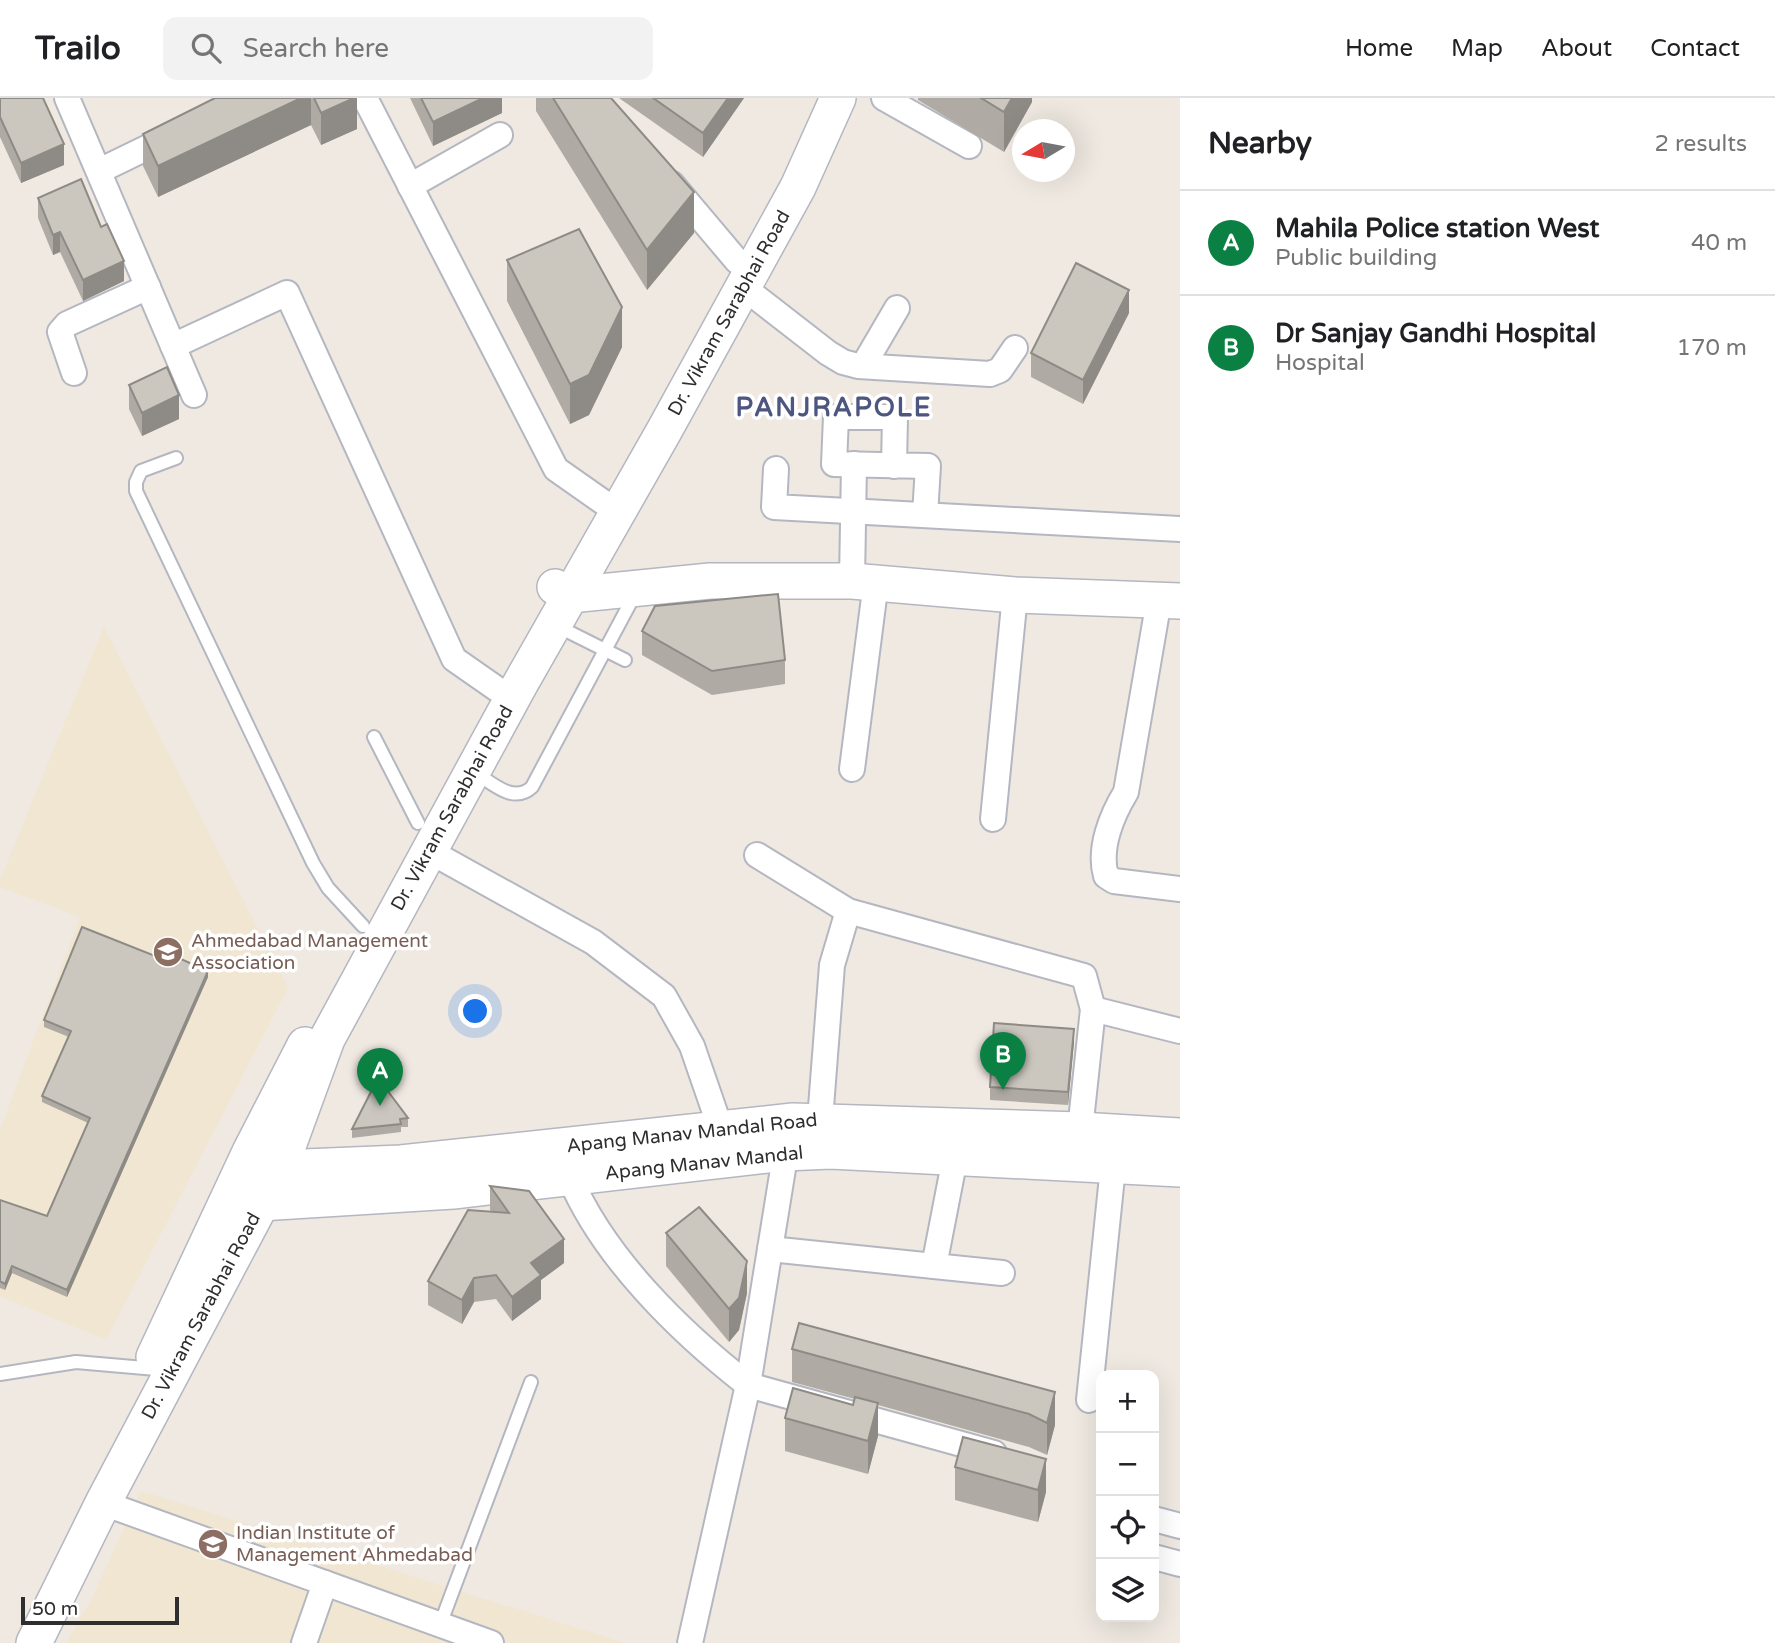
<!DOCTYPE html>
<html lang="en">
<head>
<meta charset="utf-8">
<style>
  body { margin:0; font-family:"Varela Round",sans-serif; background:#f2f2f2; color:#202124 }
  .controls { position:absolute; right:21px; bottom:21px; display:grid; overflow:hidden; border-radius:14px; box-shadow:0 7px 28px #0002 }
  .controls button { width:63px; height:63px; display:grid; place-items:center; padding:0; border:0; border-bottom:2px solid #e0e0e0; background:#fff; color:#202124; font:35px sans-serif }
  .compass { position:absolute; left:1012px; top:21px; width:63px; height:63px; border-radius:50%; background:#fff; box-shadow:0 7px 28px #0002; rotate:260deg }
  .scale { position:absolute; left:21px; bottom:18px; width:158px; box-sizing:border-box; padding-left:7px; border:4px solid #2e2e2e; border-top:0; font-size:19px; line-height:24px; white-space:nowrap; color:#2e2e2e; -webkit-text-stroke:5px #fff; paint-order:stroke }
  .you { position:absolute; left:476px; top:914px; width:24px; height:24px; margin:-18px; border:5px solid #fff; border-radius:50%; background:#1a73e8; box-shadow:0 0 0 10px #1a73e833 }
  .badge { display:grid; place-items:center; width:46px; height:46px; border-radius:50%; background:#0b8043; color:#fff; font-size:23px; font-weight:700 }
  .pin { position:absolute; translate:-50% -58px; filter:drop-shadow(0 2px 4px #0008) }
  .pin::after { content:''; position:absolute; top:37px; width:24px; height:21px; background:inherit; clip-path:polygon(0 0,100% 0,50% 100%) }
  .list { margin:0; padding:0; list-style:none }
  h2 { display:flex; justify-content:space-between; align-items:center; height:91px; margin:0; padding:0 28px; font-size:30px }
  h2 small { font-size:23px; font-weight:400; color:#757577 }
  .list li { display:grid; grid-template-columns:46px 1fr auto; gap:21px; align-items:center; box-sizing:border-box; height:105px; padding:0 28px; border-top:2px solid #e0e0e0 }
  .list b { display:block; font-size:26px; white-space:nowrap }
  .list p { margin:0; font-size:23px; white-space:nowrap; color:#757577 }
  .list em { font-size:23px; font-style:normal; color:#757577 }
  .icon { flex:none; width:38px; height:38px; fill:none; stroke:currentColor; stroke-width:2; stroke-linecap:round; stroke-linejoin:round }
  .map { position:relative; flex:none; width:1180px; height:1545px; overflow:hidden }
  header { display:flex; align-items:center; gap:42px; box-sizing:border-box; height:98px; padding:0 35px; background:#fff; border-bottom:2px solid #e0e0e0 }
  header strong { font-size:33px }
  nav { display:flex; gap:38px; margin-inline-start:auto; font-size:24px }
  .search { width:490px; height:63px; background:#f2f2f2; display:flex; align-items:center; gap:18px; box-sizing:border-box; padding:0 24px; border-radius:14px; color:#757577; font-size:26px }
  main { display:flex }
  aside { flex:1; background:#fff }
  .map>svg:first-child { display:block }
  .education { fill:#f0e6d1 }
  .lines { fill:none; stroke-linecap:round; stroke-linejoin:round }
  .lane-casing { stroke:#b4b7c1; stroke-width:16 }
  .street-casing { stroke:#b4b7c1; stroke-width:28 }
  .secondary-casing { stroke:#b4b7c1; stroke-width:38 }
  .lane { stroke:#fff; stroke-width:12 }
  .street { stroke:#fff; stroke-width:24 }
  .secondary { stroke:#fff; stroke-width:35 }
  .wall { fill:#afaba4 }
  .shaded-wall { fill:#8e8b86 }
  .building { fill:#cbc7bf; stroke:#8e8b86; stroke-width:2 }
  .labels { text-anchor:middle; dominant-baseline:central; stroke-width:7; stroke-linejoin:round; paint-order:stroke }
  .street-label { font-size:19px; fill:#2e2e2e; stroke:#fff }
  .education-label { font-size:19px; fill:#785e54; stroke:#fff; text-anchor:start }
  .district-label { font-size:26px; font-weight:bold; letter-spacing:2px; fill:#4d5680; stroke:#fff }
</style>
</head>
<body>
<header>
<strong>Trailo</strong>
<div class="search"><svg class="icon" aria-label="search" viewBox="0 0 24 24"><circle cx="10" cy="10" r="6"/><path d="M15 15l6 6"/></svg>Search here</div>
<nav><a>Home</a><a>Map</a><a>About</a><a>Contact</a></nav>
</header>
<main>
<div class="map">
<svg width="1180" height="1545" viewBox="0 0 1180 1545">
  <rect width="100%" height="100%" fill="#efe9e1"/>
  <g class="education">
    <path d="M104,529L288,890L106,1242L0,1198V1032L80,819L0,789V782Z"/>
    <path d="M141,1393L625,1545H66L92,1500Z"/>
  </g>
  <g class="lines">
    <g class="lane-casing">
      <g id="lane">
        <path d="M176,360L141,373L136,384V393L313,765L328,790L363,828"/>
        <path d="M557,528L625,562"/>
        <path d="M374,639L418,725"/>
        <path d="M476,675C493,686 514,706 532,689L635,496"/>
        <path d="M0,1276L76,1264L156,1271"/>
        <path d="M440,1527L531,1284"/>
      </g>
    </g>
    <g class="street-casing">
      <g id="street">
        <path d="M67,0L173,248L287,195L454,561L497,591"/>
        <path d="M365,0L556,371L603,404"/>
        <path d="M884,0L969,48"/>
        <path d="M99,73L171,38"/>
        <path d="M672,86L737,163"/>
        <path d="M410,88L500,37"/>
        <path d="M743,189L828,255L843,264L858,268L990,276L1000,272L1015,250"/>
        <path d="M173,248L194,297"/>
        <path d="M863,268L897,210"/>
        <path d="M74,275L60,234L67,226L148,189"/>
        <path d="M894,368L895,319H836L834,366L928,368L925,417"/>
        <path d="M776,371L774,409L1180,431"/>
        <path d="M852,483L854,366"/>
        <path d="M1159,502L1126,694C1112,717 1098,750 1106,778L1114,783L1180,791"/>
        <path d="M852,671L876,484"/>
        <path d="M993,721L1015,497"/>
        <path d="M429,753L593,844L664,898L692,948L720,1029"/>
        <path d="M757,757L848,813L1084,878L1093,911"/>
        <path d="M820,1022L832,867L848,813"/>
        <path d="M1080,1032L1093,911L1180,933"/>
        <path d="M955,1060L934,1168L1002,1175"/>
        <path d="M570,1080C604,1160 680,1234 748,1287L994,1355"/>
        <path d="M770,1151L934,1168"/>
        <path d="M1089,1302L1113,1069"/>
        <path d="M103,1405L491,1545"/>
        <path d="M1154,1421L1180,1428"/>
        <path d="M1154,1459L1180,1466"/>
        <path d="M304,1545L325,1485"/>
        <path d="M690,1545L748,1287L788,1040"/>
      </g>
    </g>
    <g class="secondary-casing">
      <g id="secondary">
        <path d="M555,489L570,497L710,483H852L1015,497L1180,503"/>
        <path d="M262,1061L280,1070L401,1065L793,1023L1080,1032L1180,1038"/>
        <path d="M244,1096L260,1105L453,1093L784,1055L831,1053L1180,1071"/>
        <path d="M154,1259L250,1054L305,947"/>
        <path d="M34,1545L103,1405L280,1070L327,941L519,588L664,333L798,89L838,0"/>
      </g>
    </g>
    <use href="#lane" class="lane"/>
    <use href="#street" class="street"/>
    <use href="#secondary" class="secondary"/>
  </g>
  <g class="wall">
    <path d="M0,0L64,67L21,85L0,39Z"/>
    <path d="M215,0H357V31L321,47L311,27L158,99L143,68V36Z"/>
    <path d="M410,0H502V15L433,48Z"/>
    <path d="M536,0H611L694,135L647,192L536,13Z"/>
    <path d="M619,0H744L703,59Z"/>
    <path d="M918,0H1032V4L1004,54L918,2Z"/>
    <path d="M38,100L124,183L83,203L60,154L53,157L38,120Z"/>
    <path d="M507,162L622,249L589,317L570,326L507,203Z"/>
    <path d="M1129,215L1083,306L1031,279V255Z"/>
    <path d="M129,287L179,321L142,338L129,311Z"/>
    <path d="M642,533L785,562V586L712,597L642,557Z"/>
    <path d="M208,879L67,1199L12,1175L5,1192L0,1190V1102L47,1118L88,1025L42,1004V998L69,939L44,929V922Z"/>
    <path d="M1074,944L1068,1007L990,1002V989Z"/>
    <path d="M378,980L408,1020V1029H401V1034L352,1040V1031Z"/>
    <path d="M490,1088L564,1165L541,1182V1201L512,1223L496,1201L474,1204L462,1226L428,1207V1183L491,1113L490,1112Z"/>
    <path d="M666,1135L747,1195L739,1232L729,1244L666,1168Z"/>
    <path d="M799,1225L1055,1327L1047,1357L1029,1349L878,1307V1338L868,1376L785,1353V1320L853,1307L855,1301L792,1284V1251Z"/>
    <path d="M955,1369L1046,1394L1038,1424L955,1402Z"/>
  </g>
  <g class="shaded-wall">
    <path d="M301,0H311V27L158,99V68Z"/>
    <path d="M354,0H357V31L321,47V15Z"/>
    <path d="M483,0H502V15L433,48V24Z"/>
    <path d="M728,0H744L703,59V35Z"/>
    <path d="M1012,0H1032V4L1004,54V14Z"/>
    <path d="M64,46V67L21,85V65Z"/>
    <path d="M694,94V135L647,192V152Z"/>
    <path d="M60,134V154L53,157V137Z"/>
    <path d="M124,163V183L83,203V182Z"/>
    <path d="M1129,192V215L1083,306V282Z"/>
    <path d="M622,209V249L589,317L570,326V286Z"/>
    <path d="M179,297V321L142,338V315Z"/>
    <path d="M208,873V879L67,1199V1192Z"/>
    <path d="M1074,931V944L1068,1007V994Z"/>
    <path d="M564,1141V1165L541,1182V1201L512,1223V1199L531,1165Z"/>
    <path d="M747,1163V1195L739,1232L729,1244V1211Z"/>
    <path d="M12,1168V1175L5,1192V1186Z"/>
    <path d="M474,1180V1204L462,1226V1202Z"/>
    <path d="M1055,1294V1327L1047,1357V1325Z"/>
    <path d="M878,1305V1338L868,1376V1343Z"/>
    <path d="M1046,1361V1394L1038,1424V1392Z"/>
  </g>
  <g class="building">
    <path d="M0,0H43L64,46L21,65L0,19Z"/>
    <path d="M215,0H301L158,68L143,36Z"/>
    <path d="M314,0H354L321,15Z"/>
    <path d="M421,0H483L433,24Z"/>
    <path d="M553,0H611L694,94L647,152Z"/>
    <path d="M653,0H728L703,35Z"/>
    <path d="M981,0H1012L1004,14Z"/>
    <path d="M81,81L101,129L107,126L124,163L83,182L60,134L53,137L38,100Z"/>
    <path d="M579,131L622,209L589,277L570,286L507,162Z"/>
    <path d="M1076,165L1129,192L1083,282L1031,255Z"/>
    <path d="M167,269L179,297L142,315L129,287Z"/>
    <path d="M778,496L785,562L712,573L642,533L655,508Z"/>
    <path d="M82,829L160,860L163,853L208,873L67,1192L12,1168L5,1186L0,1183V1102L47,1118L90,1020L42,998L71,933L44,922Z"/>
    <path d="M994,925L1074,931L1068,994L990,989Z"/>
    <path d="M378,980L408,1020L400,1021L401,1026L352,1031Z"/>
    <path d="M490,1088L529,1093L564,1141L531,1165L541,1177L512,1199L496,1177L474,1180L462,1202L428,1183L468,1112L509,1115Z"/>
    <path d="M699,1109L747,1163L739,1200L729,1211L666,1135Z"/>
    <path d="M799,1225L1055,1294L1047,1325L1029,1316L792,1251Z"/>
    <path d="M793,1290L853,1307L855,1299L878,1305L868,1343L785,1320Z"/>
    <path d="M963,1339L1046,1361L1038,1392L955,1369Z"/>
  </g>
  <defs>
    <g id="school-disc" transform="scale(1.575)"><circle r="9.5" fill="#8d6e63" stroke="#fff"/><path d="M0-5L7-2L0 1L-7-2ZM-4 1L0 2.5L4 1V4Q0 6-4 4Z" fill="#fff"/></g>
    <g id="university-disc" transform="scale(1.575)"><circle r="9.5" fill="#8d6e63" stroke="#fff"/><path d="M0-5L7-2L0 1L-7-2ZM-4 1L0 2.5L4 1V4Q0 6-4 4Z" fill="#fff"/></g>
  </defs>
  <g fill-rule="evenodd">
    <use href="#school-disc" x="168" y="854"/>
    <use href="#university-disc" x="213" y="1446"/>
  </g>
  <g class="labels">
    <g class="street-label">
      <text transform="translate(729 215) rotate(-61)">Dr. Vikram Sarabhai Road</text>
      <text transform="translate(452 710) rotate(-61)">Dr. Vikram Sarabhai Road</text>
      <text transform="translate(692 1035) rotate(-6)">Apang Manav Mandal Road</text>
      <text transform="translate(704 1065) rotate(-6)">Apang Manav Mandal</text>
      <text transform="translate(201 1218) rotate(-62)">Dr. Vikram Sarabhai Road</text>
    </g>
    <g class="education-label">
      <text x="191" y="843">Ahmedabad Management<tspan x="191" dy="22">Association</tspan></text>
      <text x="236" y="1435">Indian Institute of<tspan x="236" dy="22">Management Ahmedabad</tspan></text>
    </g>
    <g class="district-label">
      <text x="834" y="309">PANJRAPOLE</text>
    </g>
  </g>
</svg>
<div class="controls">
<button>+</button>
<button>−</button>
<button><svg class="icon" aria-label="locate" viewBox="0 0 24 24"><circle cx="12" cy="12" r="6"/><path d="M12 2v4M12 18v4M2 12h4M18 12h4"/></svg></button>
<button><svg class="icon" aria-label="layers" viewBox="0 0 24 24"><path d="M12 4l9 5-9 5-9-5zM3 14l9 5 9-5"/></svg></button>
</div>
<svg class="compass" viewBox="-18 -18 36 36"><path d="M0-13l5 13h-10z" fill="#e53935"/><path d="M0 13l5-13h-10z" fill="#757577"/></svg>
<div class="scale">50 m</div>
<div class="you"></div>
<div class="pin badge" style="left:380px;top:1008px">A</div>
<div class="pin badge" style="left:1003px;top:992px">B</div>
</div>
<aside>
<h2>Nearby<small>2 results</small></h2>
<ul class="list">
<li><span class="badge">A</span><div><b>Mahila Police station West</b><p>Public building</p></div><em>40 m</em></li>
<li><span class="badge">B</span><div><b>Dr Sanjay Gandhi Hospital</b><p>Hospital</p></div><em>170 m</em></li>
</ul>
</aside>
</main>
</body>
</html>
